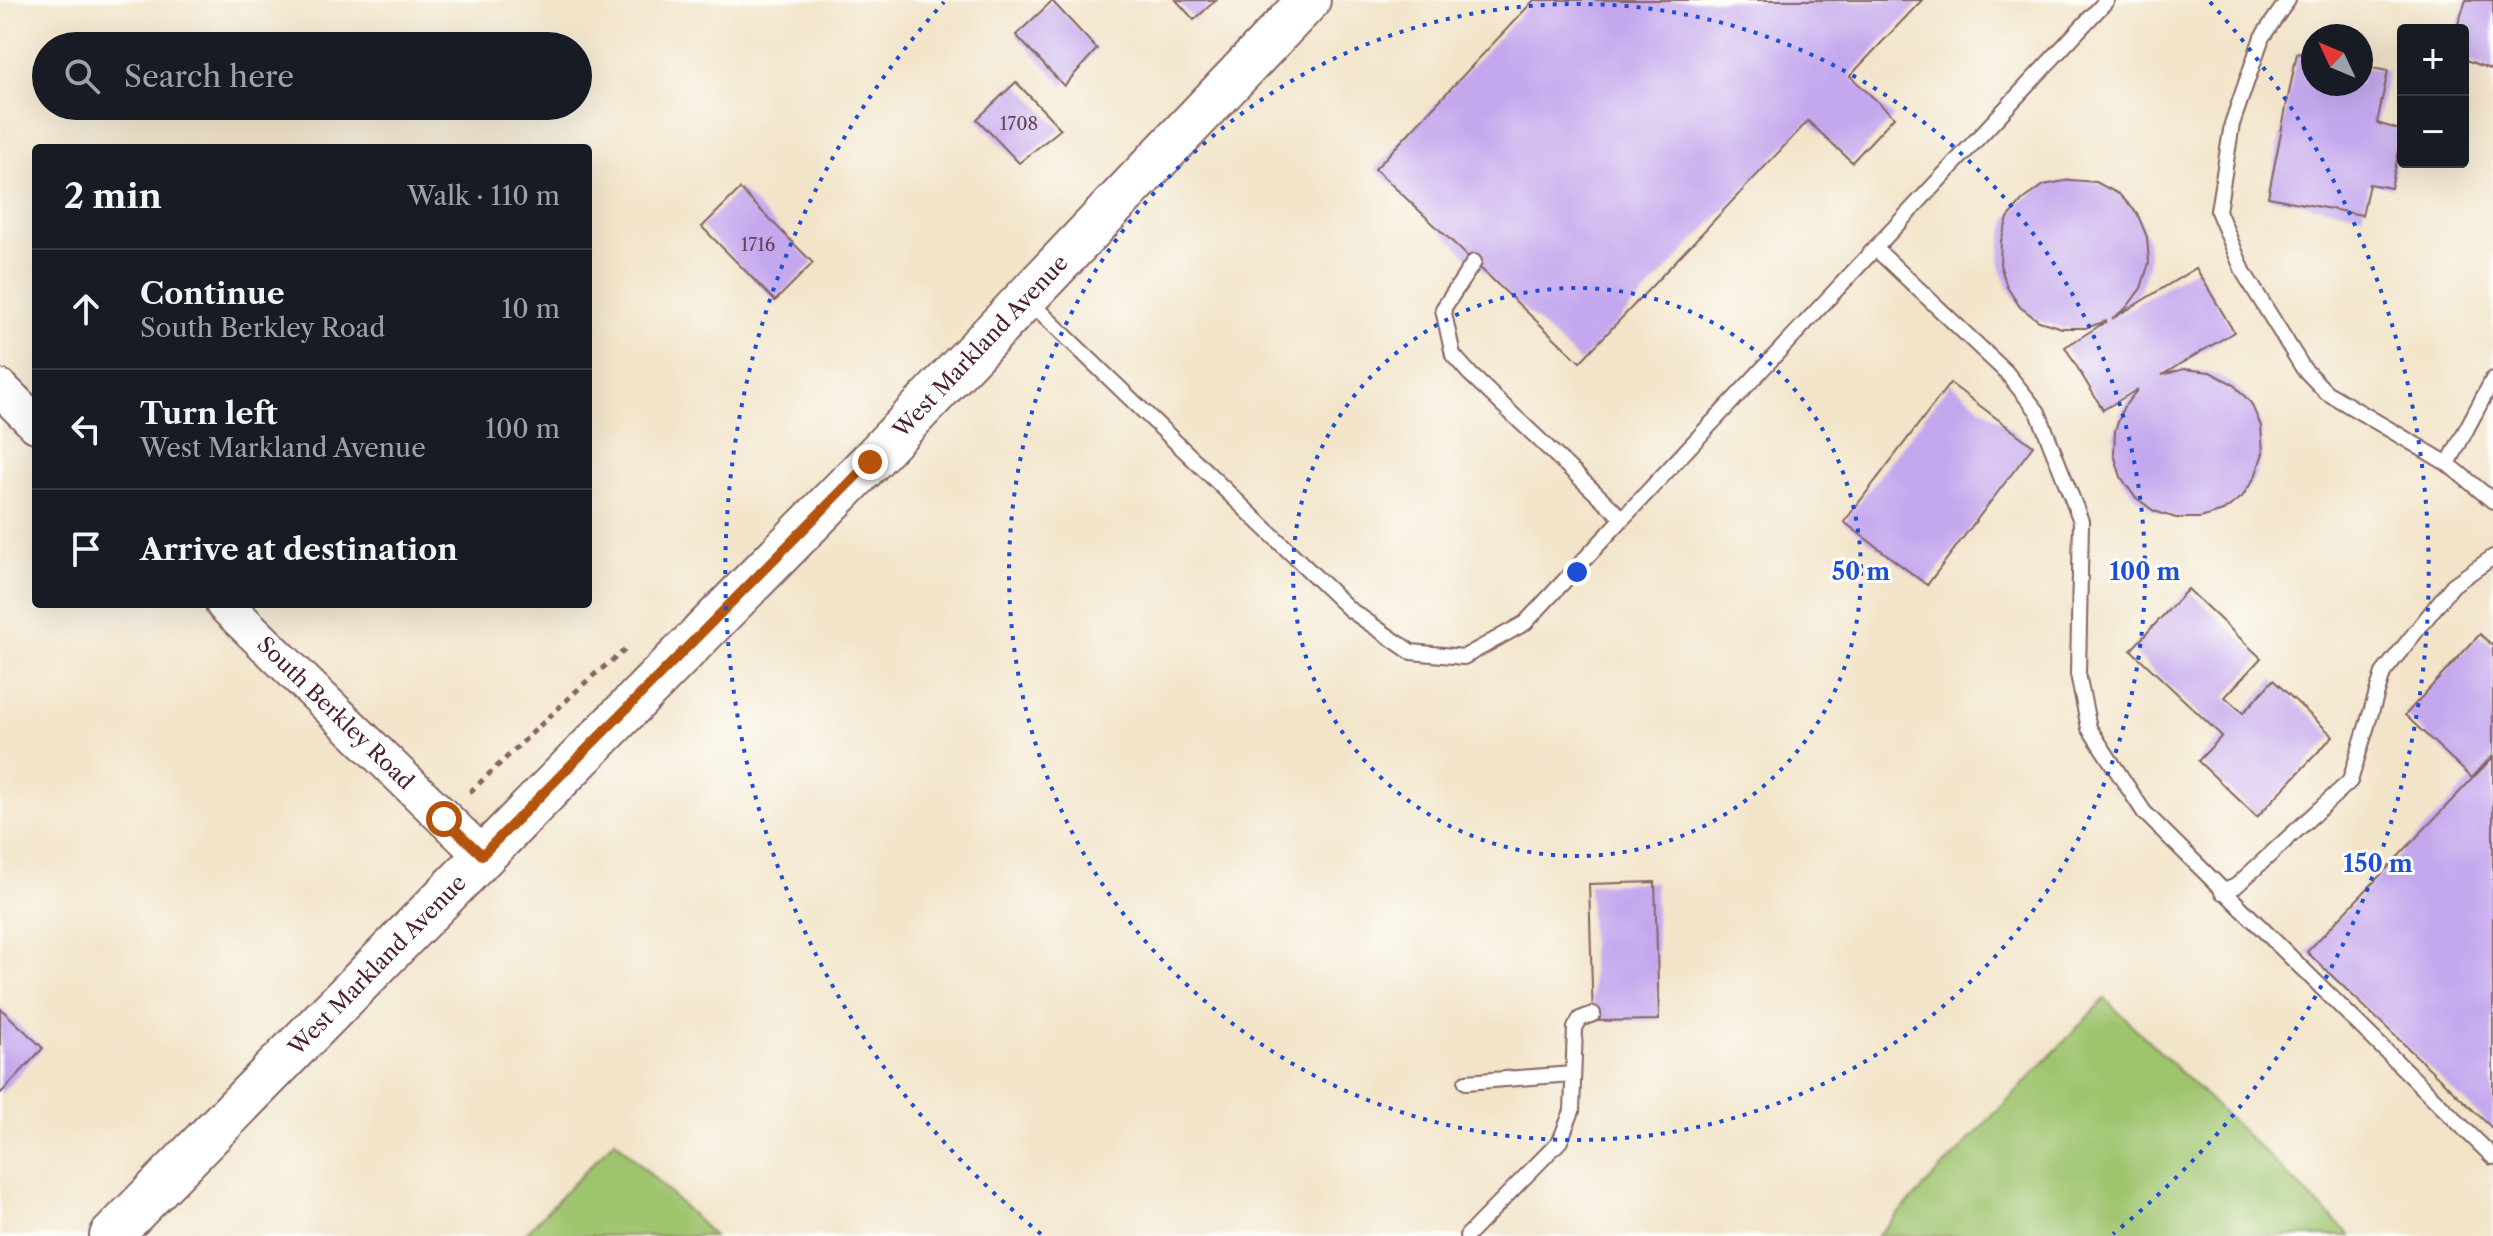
<!DOCTYPE html>
<html lang="en">
<head>
<meta charset="utf-8">
<style>
  body { margin:0; font-family:"Libre Caslon Text",serif; background:#242831; color:#f1f3f6 }
  .controls { position:absolute; right:24px; top:24px; display:grid; overflow:hidden; border-radius:8px; box-shadow:0 8px 32px #0002 }
  .controls button { width:72px; height:72px; display:grid; place-items:center; padding:0; border:0; border-bottom:2px solid #363941; background:#171b24; color:#f1f3f6; font:40px sans-serif }
  .compass { position:absolute; left:2301px; top:24px; width:72px; height:72px; border-radius:50%; background:#171b24; box-shadow:0 8px 32px #0002; rotate:314deg }
  .stop { position:absolute; width:24px; height:24px; margin:-18px; border:6px solid #b45309; border-radius:50%; background:#fff }
  .stop.end { background:#b45309; border-color:#fff; box-shadow:0 2px 8px #0008 }
  .list { margin:0; padding:0; list-style:none }
  h2 { display:flex; justify-content:space-between; align-items:center; height:104px; margin:0; padding:0 32px; font-size:34px }
  h2 small { font-size:26px; font-weight:400; color:#9ea1a6 }
  .list li { display:grid; grid-template-columns:52px 1fr auto; gap:24px; align-items:center; box-sizing:border-box; height:120px; padding:0 32px; border-top:2px solid #363941 }
  .list b { display:block; font-size:30px; white-space:nowrap }
  .list p { margin:0; font-size:26px; white-space:nowrap; color:#9ea1a6 }
  .list em { font-size:26px; font-style:normal; color:#9ea1a6 }
  .icon { flex:none; width:44px; height:44px; fill:none; stroke:currentColor; stroke-width:2; stroke-linecap:round; stroke-linejoin:round }
  .map { position:relative; flex:none; width:2493px; height:1236px; overflow:hidden }
  .search { position:absolute; background:#171b24; box-shadow:0 8px 32px #0002; left:32px; top:32px; width:560px; height:88px; display:flex; align-items:center; gap:20px; box-sizing:border-box; padding:0 28px; border-radius:44px; color:#9ea1a6; font-size:30px }
  .panel { position:absolute; background:#171b24; box-shadow:0 8px 32px #0002; left:32px; top:144px; width:560px; height:464px; border-radius:8px }
  .map>svg:first-child { display:block }
  .green { fill:#9fc46e; stroke:#74724c; stroke-width:2 }
  .building { fill:#c4a8ee }
  .lines { fill:none; stroke-linecap:round; stroke-linejoin:round }
  .service-casing { stroke:#856462; stroke-width:18 }
  .tertiary-casing { stroke:#856462; stroke-width:40 }
  .secondary-casing { stroke:#856462; stroke-width:46 }
  .path { stroke:#856462; stroke-width:5; stroke-dasharray:6 6; stroke-linecap:butt }
  .service { stroke:#fff; stroke-width:14 }
  .tertiary { stroke:#fff; stroke-width:36 }
  .secondary { stroke:#fff; stroke-width:42 }
  .route { stroke:#b45309; stroke-width:10 }
  .ring { fill:none; stroke:#1d4ed8; stroke-width:4; stroke-dasharray:4 8 }
  .labels { text-anchor:middle; dominant-baseline:central; stroke-width:6; stroke-linejoin:round; paint-order:stroke }
  .number-label { font-size:18px; fill:#68415c }
  .street-label { font-size:22px; fill:#4a1f2b; stroke:#fdfcf7 }
  .centre { fill:#1d4ed8; stroke:#fdfcf7; stroke-width:4 }
  .ring-label { font-size:24px; text-anchor:middle; font-weight:bold; fill:#1d4ed8; stroke:#fdfcf7; stroke-width:6; stroke-linejoin:round; paint-order:stroke }
</style>
</head>
<body>
<div class="map">
<svg width="2493" height="1236" viewBox="0 0 2493 1236">
  <rect width="100%" height="100%" fill="#fdfcf7"/>
  <filter id="ink" filterUnits="userSpaceOnUse"><feTurbulence type="fractalNoise" baseFrequency=".0125" numOctaves="2"/><feDisplacementMap in="SourceGraphic" scale="16" xChannelSelector="R" yChannelSelector="G"/><feConvolveMatrix kernelMatrix="1 2 1 2 8 2 1 2 1" color-interpolation-filters="sRGB"/></filter>
  <filter id="wash" filterUnits="userSpaceOnUse"><feTurbulence type="fractalNoise" baseFrequency=".006" numOctaves="4" result="noise"/><feDisplacementMap in="SourceGraphic" scale="32" xChannelSelector="R" yChannelSelector="G"/><feGaussianBlur stdDeviation="1.8" result="paint"/><feColorMatrix in="noise" values="0 0 0 0 0 0 0 0 0 0 0 0 0 0 0 0 0 1.4 0 .05"/><feComposite in="paint" operator="in"/></filter>
  <g filter="url(#wash)">
    <rect width="100%" height="100%" fill="#f2e4c9"/>
    <g class="green">
      <path d="M2105,999L2351,1236H1877Z"/>
      <path d="M615,1140L714,1236H523Z"/>
    </g>
    <g id="blocks">
      <g class="building">
        <path d="M1176,0H1216L1194,20Z"/>
        <path d="M1534,0H1922L1850,76L1894,117L1852,162L1808,121L1580,362L1375,169Z"/>
        <path d="M2466,0H2493V70L2463,59V30H2456Z"/>
        <path d="M1052,1L1097,49L1064,86L1016,35Z"/>
        <path d="M2297,53L2313,56V84H2361V66L2388,71L2377,123L2403,131L2391,188L2369,184L2362,215L2268,197Z"/>
        <path d="M1016,82L1061,129L1019,163L977,119Z"/>
        <path d="M2070,180L2096,182L2119,194L2137,213L2147,237L2149,263L2141,288L2127,307L2112,319L2196,268L2234,332L2162,375L2184,369L2210,372L2233,384L2251,403L2261,426L2263,453L2255,477L2242,497L2223,511L2200,518H2176L2154,511L2135,497L2121,477L2114,454L2115,431L2123,408L2138,389L2103,410L2065,347L2107,321L2085,328H2062L2039,321L2020,307L2007,287L2000,264L2001,241L2008,218L2023,200L2044,185Z"/>
        <path d="M740,189L813,263L775,301L702,227Z"/>
        <path d="M1950,383L2033,446L1927,585L1844,522Z"/>
        <path d="M2188,589L2261,658L2225,697L2243,713L2273,680L2333,736L2257,817L2198,761L2222,736L2131,650Z"/>
        <path d="M2480,634L2493,646V755L2472,778L2405,715Z"/>
        <path d="M2493,757V1129L2307,952Z"/>
        <path d="M1655,882L1659,1020L1593,1021L1589,884Z"/>
        <path d="M0,1008L43,1048L0,1094Z"/>
      </g>
    </g>
  </g>
  <g filter="url(#ink)">
    <use href="#blocks" fill-opacity="0" stroke="#856462" stroke-width="2"/>
    <g class="lines">
      <g class="service-casing">
        <g id="service">
          <path d="M2288,0L2262,37L2232,124L2218,211L2244,273L2303,368L2326,392L2448,464L2493,501"/>
          <path d="M1875,248L2006,372L2038,412L2081,521L2078,674L2089,728L2144,812L2493,1157"/>
          <path d="M1474,262L1443,309L1453,355L1470,374L1621,517"/>
          <path d="M1027,299L1349,609L1411,652L1464,657L1525,623L2107,0"/>
          <path d="M2448,464L2493,379"/>
          <path d="M2222,892L2236,886L2350,781L2383,673L2453,585L2493,557"/>
          <path d="M1466,1082L1573,1074"/>
          <path d="M1467,1236L1560,1141L1572,1111L1575,1028L1580,1019L1593,1014"/>
        </g>
      </g>
      <g class="tertiary-casing">
        <g id="tertiary">
          <path d="M0,388L36,424"/>
          <path id="s1" d="M224,604L482,855"/>
        </g>
      </g>
      <g class="secondary-casing">
        <g id="secondary">
          <path id="s2" d="M111,1236L870,462L1309,0"/>
        </g>
      </g>
      <path class="path" d="M470,792L589,679L625,650"/>
      <use href="#service" class="service"/>
      <use href="#tertiary" class="tertiary"/>
      <use href="#secondary" class="secondary"/>
    </g>
  </g>
  <g class="lines" filter="url(#ink)">
    <path class="route" d="M444,819L482,855L870,462"/>
  </g>
  <g class="ring">
    <circle cx="1577" cy="572" r="284"/>
    <circle cx="1577" cy="572" r="568"/>
    <path d="M1041 1234A852 852 0 0 1 944 2M2210 2A852 852 0 0 1 2113 1234"/>
  </g>
  <g class="labels">
    <g class="number-label">
      <text x="1019" y="124">1708</text>
      <text x="758" y="245">1716</text>
    </g>
    <g class="street-label">
      <text stroke="none"><textPath href="#s2" startOffset="1244">West Markland Avenue</textPath></text>
      <text stroke="none"><textPath href="#s1" startOffset="156">South Berkley Road</textPath></text>
      <text stroke="none"><textPath href="#s2" startOffset="380">West Markland Avenue</textPath></text>
    </g>
  </g>
  <circle cx="1577" cy="572" r="12" class="centre"/>
  <g class="ring-label">
    <text x="1861" y="580">50 m</text>
    <text x="2145" y="580">100 m</text>
    <text x="2378" y="872">150 m</text>
  </g>
</svg>
<div class="controls">
<button>+</button>
<button>−</button>
</div>
<svg class="compass" viewBox="-18 -18 36 36"><path d="M0-13l5 13h-10z" fill="#e53935"/><path d="M0 13l5-13h-10z" fill="#9ea1a6"/></svg>
<div class="stop" style="left:444px;top:819px"></div>
<div class="stop end" style="left:870px;top:462px"></div>
<div class="search"><svg class="icon" aria-label="search" viewBox="0 0 24 24"><circle cx="10" cy="10" r="6"/><path d="M15 15l6 6"/></svg>Search here</div>
<section class="panel">
<h2>2 min<small>Walk · 110 m</small></h2>
<ul class="list">
<li><svg class="icon" aria-label="ahead" viewBox="0 0 24 24"><path d="M12 20V5M6 11l6-6 6 6"/></svg><div><b>Continue</b><p>South Berkley Road</p></div><em>10 m</em></li>
<li><svg class="icon" aria-label="left" viewBox="0 0 24 24"><path d="M17 20v-9H6M10 6l-5 5 5 5"/></svg><div><b>Turn left</b><p>West Markland Avenue</p></div><em>100 m</em></li>
<li><svg class="icon" aria-label="arrive" viewBox="0 0 24 24"><path d="M6 21V4h12l-3 4 3 4H6"/></svg><div><b>Arrive at destination</b></div></li>
</ul>
</section>
</div>
</body>
</html>
